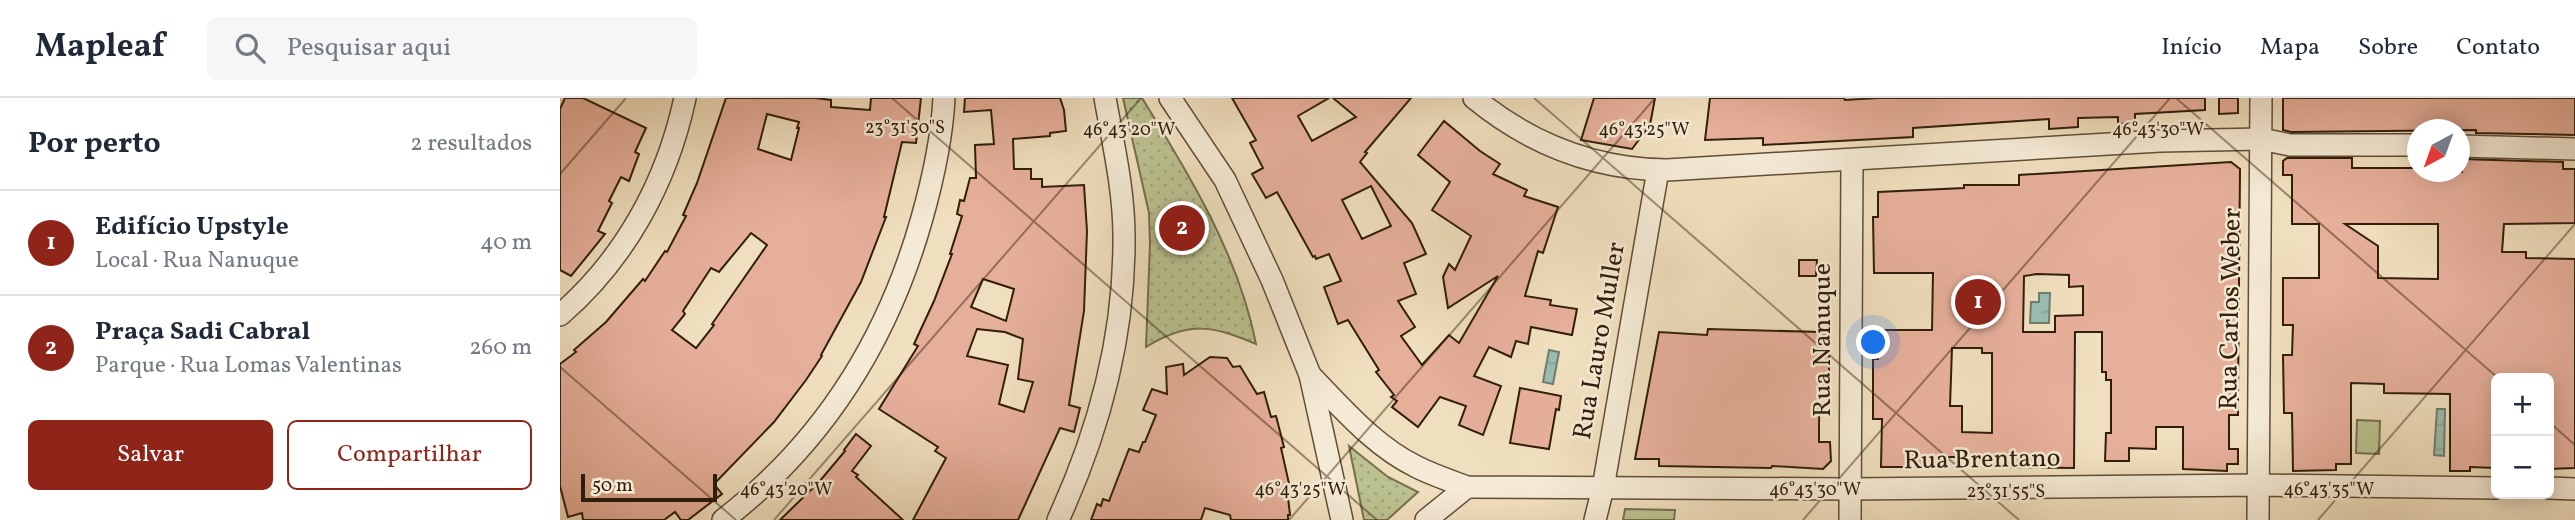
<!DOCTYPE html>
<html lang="pt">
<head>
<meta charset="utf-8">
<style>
  body { margin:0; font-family:Vollkorn,serif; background:#f6f6f7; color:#1f2937 }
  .controls { position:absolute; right:21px; bottom:21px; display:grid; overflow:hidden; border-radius:10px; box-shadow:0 4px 18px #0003 }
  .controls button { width:63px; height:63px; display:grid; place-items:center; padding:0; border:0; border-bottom:2px solid #e0e1e3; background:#fff; color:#1f2937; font:35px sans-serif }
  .compass { position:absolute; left:1847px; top:21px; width:63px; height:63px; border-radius:50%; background:#fff; box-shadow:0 4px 18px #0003; rotate:221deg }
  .scale { position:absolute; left:21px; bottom:18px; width:136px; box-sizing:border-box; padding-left:7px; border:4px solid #311e0a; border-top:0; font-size:19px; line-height:24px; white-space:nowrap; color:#311e0a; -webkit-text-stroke:5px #f5ead5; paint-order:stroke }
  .you { position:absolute; left:1314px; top:245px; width:24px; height:24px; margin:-18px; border:5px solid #fff; border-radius:50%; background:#1a73e8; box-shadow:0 0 0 10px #1a73e833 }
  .badge { display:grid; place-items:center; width:46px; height:46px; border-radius:50%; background:#8f2418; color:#fff; font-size:23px; font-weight:700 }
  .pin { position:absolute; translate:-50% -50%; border:4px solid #fff; box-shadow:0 2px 7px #0006 }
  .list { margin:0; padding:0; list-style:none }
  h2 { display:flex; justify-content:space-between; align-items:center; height:91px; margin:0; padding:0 28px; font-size:30px }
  h2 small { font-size:23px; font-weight:400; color:#747a83 }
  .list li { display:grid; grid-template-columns:46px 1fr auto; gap:21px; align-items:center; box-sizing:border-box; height:105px; padding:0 28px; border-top:2px solid #e0e1e3 }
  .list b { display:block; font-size:26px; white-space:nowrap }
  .list p { margin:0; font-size:23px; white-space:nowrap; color:#747a83 }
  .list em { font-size:23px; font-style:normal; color:#747a83 }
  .actions { display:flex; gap:14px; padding:21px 28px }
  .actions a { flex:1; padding:16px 0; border:2px solid #8f2418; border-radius:10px; text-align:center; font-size:24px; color:#8f2418 }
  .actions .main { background:#8f2418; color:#fff }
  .icon { flex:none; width:38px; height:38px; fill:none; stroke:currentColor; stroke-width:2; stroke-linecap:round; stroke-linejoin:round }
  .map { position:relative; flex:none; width:2015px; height:422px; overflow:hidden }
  header { display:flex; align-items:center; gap:42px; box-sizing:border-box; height:98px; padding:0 35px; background:#fff; border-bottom:2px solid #e0e1e3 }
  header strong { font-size:33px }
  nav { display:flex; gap:38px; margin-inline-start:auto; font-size:24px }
  .search { width:490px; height:63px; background:#f6f6f7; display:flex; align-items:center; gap:18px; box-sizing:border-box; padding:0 24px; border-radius:10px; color:#747a83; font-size:26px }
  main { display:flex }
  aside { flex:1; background:#fff }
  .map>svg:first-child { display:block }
  .green { fill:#bbc190; stroke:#76704d; stroke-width:2 }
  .park { fill:url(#park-dots); stroke:#76704d; stroke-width:2 }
  .water { fill:url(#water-ripples); stroke:#707d6e; stroke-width:2 }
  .building { fill:#e6af9a; stroke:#311e0a; stroke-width:2; fill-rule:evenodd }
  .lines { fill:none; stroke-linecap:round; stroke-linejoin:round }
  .street-casing { stroke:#614e37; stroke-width:24 }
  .street { stroke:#f5ead5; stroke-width:21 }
  .ticks { fill:none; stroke:#311e0a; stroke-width:2; stroke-opacity:0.45 }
  .labels { text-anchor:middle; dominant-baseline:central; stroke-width:5; stroke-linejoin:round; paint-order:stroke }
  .street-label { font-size:26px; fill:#311e0a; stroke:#f5ead5 }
  .ticks-label { font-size:18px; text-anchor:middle; fill:#311e0a; stroke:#f5ead5; stroke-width:5; stroke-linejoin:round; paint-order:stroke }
</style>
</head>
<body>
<header>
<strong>Mapleaf</strong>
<div class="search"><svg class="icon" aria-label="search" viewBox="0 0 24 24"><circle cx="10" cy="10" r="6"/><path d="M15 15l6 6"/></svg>Pesquisar aqui</div>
<nav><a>Início</a><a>Mapa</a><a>Sobre</a><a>Contato</a></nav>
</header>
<main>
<aside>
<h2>Por perto<small>2 resultados</small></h2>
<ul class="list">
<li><span class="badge">1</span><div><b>Edifício Upstyle</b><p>Local · Rua Nanuque</p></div><em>40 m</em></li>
<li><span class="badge">2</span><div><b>Praça Sadi Cabral</b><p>Parque · Rua Lomas Valentinas</p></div><em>260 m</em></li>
</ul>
<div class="actions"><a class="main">Salvar</a><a>Compartilhar</a></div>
</aside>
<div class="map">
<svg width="2015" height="422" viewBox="0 0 2015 422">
  <defs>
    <pattern id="park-dots" width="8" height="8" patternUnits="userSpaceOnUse" patternTransform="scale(1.75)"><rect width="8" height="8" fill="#bbc190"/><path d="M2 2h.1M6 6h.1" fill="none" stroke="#a1a57b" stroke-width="1.8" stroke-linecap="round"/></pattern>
    <pattern id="water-ripples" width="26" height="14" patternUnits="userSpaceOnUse" patternTransform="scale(1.75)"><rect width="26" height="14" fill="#9abdb1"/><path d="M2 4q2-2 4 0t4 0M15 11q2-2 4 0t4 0" fill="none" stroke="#85a297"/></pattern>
  </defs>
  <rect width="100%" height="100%" fill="#f0dfbe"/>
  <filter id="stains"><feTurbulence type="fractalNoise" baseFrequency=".00286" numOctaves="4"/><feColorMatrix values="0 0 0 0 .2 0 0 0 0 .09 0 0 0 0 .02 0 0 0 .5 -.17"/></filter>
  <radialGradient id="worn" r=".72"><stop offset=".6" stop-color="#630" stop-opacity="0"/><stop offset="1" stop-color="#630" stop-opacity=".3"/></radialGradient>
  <g class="green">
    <path d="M1797,322L1820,323L1819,356L1796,355Z"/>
    <path d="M1065,411L1115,412L1114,422H1063Z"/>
  </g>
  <g class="park">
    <path d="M563,0H582C629,76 679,158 696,246C651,227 629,223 586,249L590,146L589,115Z"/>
    <path d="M789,348L828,379L858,394L827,422H804Z"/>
  </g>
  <g class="water">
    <path d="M1479,195H1490L1489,225H1470L1471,204H1479Z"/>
    <path d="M989,252L999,254L993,286L983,284Z"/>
    <path d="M1877,311H1885L1884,358L1874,357Z"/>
  </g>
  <g class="building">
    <path d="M5,0H23L86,30L75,54L79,56L69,83L61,79L49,103L52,105L38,133L45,136L11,178L0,172V11Z"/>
    <path d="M166,0H255L271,2V9L310,12L311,0H361L356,45L342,44L324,119H326L301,184L261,257L262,258L246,282L214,324L154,386L162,396L128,422H121L115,414L104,422H23L22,415L8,419L0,388V266L16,254L14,252L46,224L83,181L85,183L105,153L107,154L126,118L123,117L137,85ZM207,16L239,24L237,30H239L231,62L198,51ZM191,135L207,147L152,226L154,227L136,250L112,232L125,216L123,213L151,170L159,174Z"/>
    <path d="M405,0H500L504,12L506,33L490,35V38L453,41L454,71H471V81H482V89L524,87L527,133L524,213L509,307L520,310L514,334L500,330L458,422H353L386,360L375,353L378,349L319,311L358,248L354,246L374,203L392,156H390L402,118L397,116L400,102L404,103L410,80H416L415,47L434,46L431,12L404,14ZM423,181L454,191L446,223L411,209ZM417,231L445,234L463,241L458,281L473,284L464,314L439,306L448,267L407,258Z"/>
    <path d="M672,0H769L738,18L752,43L796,19L773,0H851L805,54L807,55L800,64L852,125L866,156L844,165L856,196L838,203L855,229L841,238L862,267L889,237L899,245L938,178L888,210L883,179L889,166L895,172L911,138L872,112L890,84L858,57L884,23L920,53L940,66L933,76L967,92L964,98L998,109L983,155L978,153L965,198L991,202L990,207L1017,211L1012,237L971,229L968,246L956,243L951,259L929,249L914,278L941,288L923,337L899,327L906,308L880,299L858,329L832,309L837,303L831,299L834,297L816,274L819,272L788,222L778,226L764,189L781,183L769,156L756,161L755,158L753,159L717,94L706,100L692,76L703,70L690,45L696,42ZM811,88L831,128L802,141L782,102Z"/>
    <path d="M1034,0H1095L1090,27L1072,51L1021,42Z"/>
    <path d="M1150,0H1284L1285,2L1318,0H1645V12L1575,16V25L1558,26V19L1518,20V29L1489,31V21L1353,30V39L1203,47V40L1145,42Z"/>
    <path d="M1659,0H1678V15L1659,16Z"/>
    <path d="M1723,0H2015V37L1916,35V32L1731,34L1723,32Z"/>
    <path d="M1727,60H1792V70H1858V74H1902V61L2003,64V71H2015V125L1944,126L1942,154H1966V160L2015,161V370L1989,371V280H1936V370L1910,369V373H1890V296L1824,295V286L1791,285V366H1776V372L1733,373L1732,315H1724L1723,257H1732L1733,227H1723V180H1759V126H1732V77H1723V63ZM1785,126H1878V181L1818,180V148Z"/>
    <path d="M1671,64L1680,71L1678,297V317H1669V351H1678V366H1667V373L1623,371V329H1596V351L1569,350V363H1545L1546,335H1551V282H1546V274H1542V234H1515L1514,370L1440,369V360L1432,359H1377V369H1321L1322,321H1313V261H1318V244H1323V232H1372L1373,175H1314L1313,119H1318V94L1404,90V87H1459V77ZM1477,176L1509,177V189L1523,188V217L1495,218V234H1463L1464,178ZM1392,250H1422V255H1432V335L1402,334V308H1390Z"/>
    <path d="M1239,162H1257L1256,178H1239Z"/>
    <path d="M1148,231L1260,234V237H1269V287H1260L1259,325V344H1270L1271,363L1263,371L1212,368L1211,370L1099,368V361H1075L1099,234L1147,237Z"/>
    <path d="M650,259L667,260L673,269L680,268L697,296L704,294L711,319L716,318L724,349L721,350L730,390H727L730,417H728V422H671L670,417L645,410L641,422H531L537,406L541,408L543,401L549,403L569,351L579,354L583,344H585L596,317L583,312L592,291L607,296L606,269L623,266L624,277Z"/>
    <path d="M960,290L1001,298L999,312L996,311L989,351L950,345Z"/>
    <path d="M296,336L311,348L292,373L298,377L296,379L343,422H220L259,384L285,353L284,352Z"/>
  </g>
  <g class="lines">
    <g class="street-casing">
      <g id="street">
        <path d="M610,0L665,82L712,182L750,277L782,422"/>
        <path d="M914,0C970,46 1034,71 1107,72L1600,43L1701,41L1730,47H1857"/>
        <path d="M1899,48L2015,51"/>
        <path d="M0,217C65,161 107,84 125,0"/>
        <path d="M750,277C782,310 814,348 857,369C873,377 891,383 907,389L1290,391L1698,387L1936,390"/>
        <path d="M1989,390L2015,391"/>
        <path d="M163,422C263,345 328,241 362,120C373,81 382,40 384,0"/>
        <path d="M498,422C539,333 565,236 564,138C564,92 553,45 545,0"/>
        <path d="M866,422L907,389"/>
        <path d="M1035,422L1043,390L1098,72"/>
        <path d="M1290,422L1292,63"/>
        <path d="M1698,422L1701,0"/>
      </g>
    </g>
    <use href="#street" class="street"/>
  </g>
  <path class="ticks" d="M332,0L817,422M974,0L1459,422M1616,0L1938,280M0,76L66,0M0,269L176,422M1989,324L2015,347M214,422L581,0M729,422L1095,0M1243,422L1610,0M1758,422L2015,126"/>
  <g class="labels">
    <g class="street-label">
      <text transform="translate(1671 211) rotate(-89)">Rua Carlos Weber</text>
      <text transform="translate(1263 242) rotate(-90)">Rua Nanuque</text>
      <text transform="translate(1040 243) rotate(-80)">Rua Lauro Muller</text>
      <text transform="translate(1422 362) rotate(-1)">Rua Brentano</text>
    </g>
  </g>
  <g class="ticks-label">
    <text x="345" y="35">23°31'50"S</text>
    <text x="569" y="37">46°43'20"W</text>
    <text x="1084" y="37">46°43'25"W</text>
    <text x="1598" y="37">46°43'30"W</text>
    <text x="226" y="397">46°43'20"W</text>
    <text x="740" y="397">46°43'25"W</text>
    <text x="1255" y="397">46°43'30"W</text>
    <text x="1769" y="397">46°43'35"W</text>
    <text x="1446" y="399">23°31'55"S</text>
  </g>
  <rect width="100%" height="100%" filter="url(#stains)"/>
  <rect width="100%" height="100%" fill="url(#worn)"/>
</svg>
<div class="controls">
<button>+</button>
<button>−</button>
</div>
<svg class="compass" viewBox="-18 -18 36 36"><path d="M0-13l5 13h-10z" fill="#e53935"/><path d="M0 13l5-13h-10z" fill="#747a83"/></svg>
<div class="scale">50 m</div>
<div class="you"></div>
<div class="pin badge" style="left:1418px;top:204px">1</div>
<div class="pin badge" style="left:622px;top:130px">2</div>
</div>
</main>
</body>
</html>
